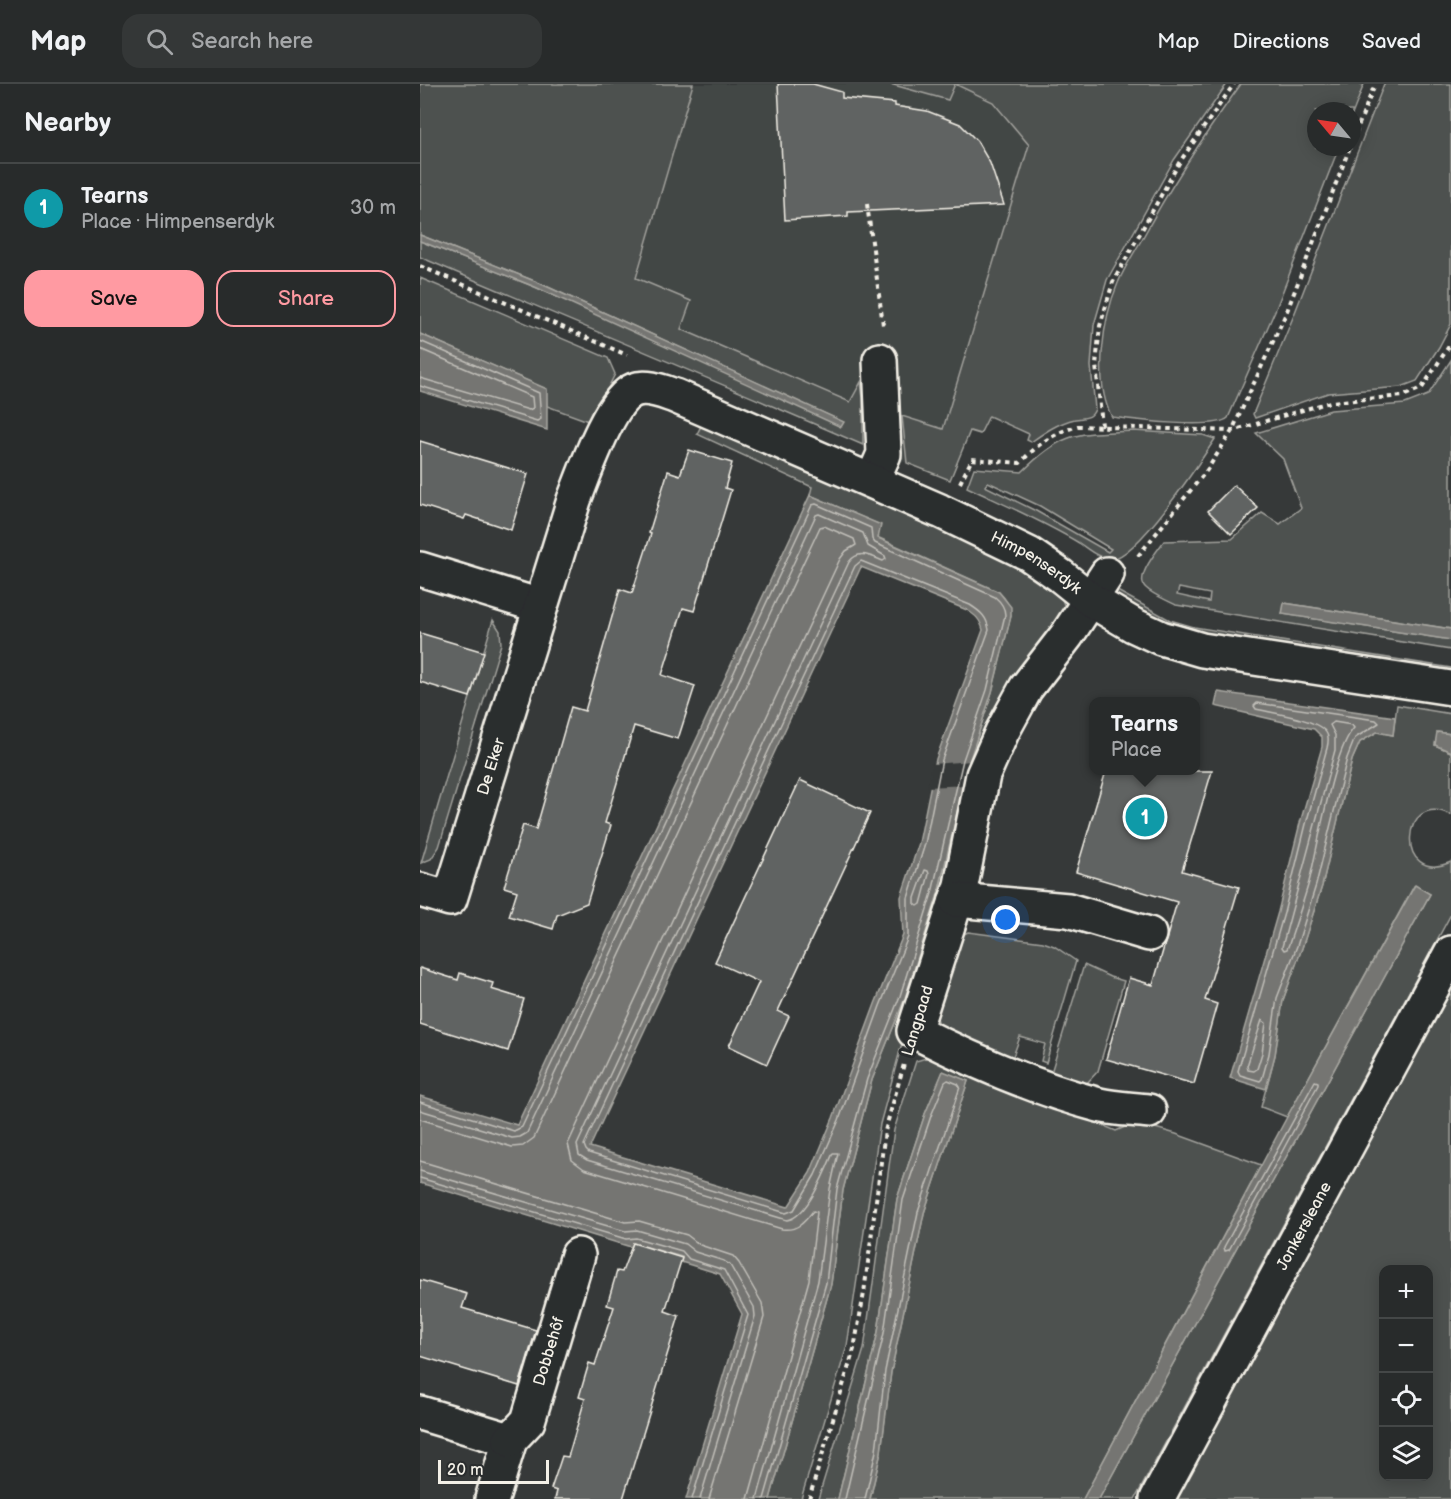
<!DOCTYPE html>
<html lang="en">
<head>
<meta charset="utf-8">
<style>
  body { margin:0; font-family:"Balsamiq Sans",sans-serif; background:#343737; color:#f1f3f6 }
  .controls { position:absolute; right:18px; bottom:18px; display:grid; overflow:hidden; border-radius:12px; box-shadow:0 3px 15px #0003 }
  .controls button { width:54px; height:54px; display:grid; place-items:center; padding:0; border:0; border-bottom:2px solid #444747; background:#282b2b; color:#f1f3f6; font:30px sans-serif }
  .compass { position:absolute; left:887px; top:18px; width:54px; height:54px; border-radius:50%; background:#282b2b; box-shadow:0 3px 15px #0003; rotate:299deg }
  .scale { position:absolute; left:18px; bottom:15px; width:111px; box-sizing:border-box; padding-left:6px; border:3px solid #f4f1e8; border-top:0; font-size:16px; line-height:21px; white-space:nowrap; color:#f4f1e8; -webkit-text-stroke:4px #2a2d2e; paint-order:stroke }
  .you { position:absolute; left:586px; top:836px; width:21px; height:21px; margin:-15px; border:4px solid #fff; border-radius:50%; background:#1a73e8; box-shadow:0 0 0 9px #1a73e833 }
  .badge { display:grid; place-items:center; width:39px; height:39px; border-radius:50%; background:#ff9aa2; color:#fff; font-size:20px; font-weight:700 }
  .pin { position:absolute; translate:-50% -50%; border:3px solid #fff; box-shadow:0 2px 6px #0006 }
  .popup { position:absolute; left:669px; top:613px; width:111px; height:78px; box-sizing:border-box; display:grid; place-content:center; border-radius:12px; background:#282b2b; filter:drop-shadow(0 2px 4px #0005); font-size:20px; white-space:nowrap; color:#a5a7a9 }
  .popup b { font-size:22px; color:#f1f3f6 }
  .popup::after { content:''; position:absolute; left:50%; top:100%; margin-left:-12px; border:12px solid transparent; border-top-color:#282b2b }
  .list { margin:0; padding:0; list-style:none }
  h2 { display:flex; justify-content:space-between; align-items:center; height:78px; margin:0; padding:0 24px; font-size:26px }
  h2 small { font-size:20px; font-weight:400; color:#a5a7a9 }
  .list li { display:grid; grid-template-columns:39px 1fr auto; gap:18px; align-items:center; box-sizing:border-box; height:90px; padding:0 24px; border-top:2px solid #444747 }
  .list b { display:block; font-size:22px; white-space:nowrap }
  .list p { margin:0; font-size:20px; white-space:nowrap; color:#a5a7a9 }
  .list em { font-size:20px; font-style:normal; color:#a5a7a9 }
  .actions { display:flex; gap:12px; padding:18px 24px }
  .actions a { flex:1; padding:14px 0; border:2px solid #ff9aa2; border-radius:18px; text-align:center; font-size:21px; color:#ff9aa2 }
  .actions .main { background:#ff9aa2; color:#111 }
  .icon { flex:none; width:33px; height:33px; fill:none; stroke:currentColor; stroke-width:2; stroke-linecap:round; stroke-linejoin:round }
  .map { position:relative; flex:none; width:1031px; height:1415px; overflow:hidden }
  header { display:flex; align-items:center; gap:36px; box-sizing:border-box; height:84px; padding:0 30px; background:#282b2b; border-bottom:2px solid #444747 }
  header strong { font-size:28px }
  nav { display:flex; gap:33px; margin-inline-start:auto; font-size:21px }
  .search { width:420px; height:54px; background:#343737; display:flex; align-items:center; gap:15px; box-sizing:border-box; padding:0 21px; border-radius:18px; color:#a5a7a9; font-size:22px }
  main { display:flex }
  aside { flex:1; background:#282b2b }
  .map>svg:first-child { display:block }
  .built { fill:#434645 }
  .green { fill:#4e514f; stroke:#a1a19c; stroke-width:1.5; fill-rule:evenodd }
  .water { fill:#757572; stroke:#a8a7a1; stroke-width:1.5; fill-rule:evenodd }
  .pier { fill:#363939 }
  .lines { fill:none; stroke-linecap:round; stroke-linejoin:round }
  .shore { stroke:#c1bfb9; stroke-width:1.5 }
  .building { fill:#616362; stroke:#f4f1e8; stroke-width:1.5 }
  .minor-casing { stroke:#f4f1e8; stroke-width:38 }
  .path { stroke:#f4f1e8; stroke-width:4; stroke-dasharray:4.5 4.5; stroke-linecap:butt }
  .minor { stroke:#2a2d2e; stroke-width:33 }
  .labels { text-anchor:middle; dominant-baseline:central; stroke-width:6; stroke-linejoin:round; paint-order:stroke }
  .street-label { font-size:16px; fill:#f4f1e8; stroke:#2a2d2e }
</style>
</head>
<body>
<header>
<strong>Map</strong>
<div class="search"><svg class="icon" aria-label="search" viewBox="0 0 24 24"><circle cx="10" cy="10" r="6"/><path d="M15 15l6 6"/></svg>Search here</div>
<nav><a>Map</a><a>Directions</a><a>Saved</a></nav>
</header>
<main>
<aside>
<h2>Nearby<small></small></h2>
<ul class="list">
<li><span class="badge" style="background:#0f9aa8">1</span><div><b>Tearns</b><p>Place · Himpenserdyk</p></div><em>30 m</em></li>
</ul>
<div class="actions"><a class="main">Save</a><a>Share</a></div>
</aside>
<div class="map">
<svg width="1031" height="1415" viewBox="0 0 1031 1415">
  <rect width="100%" height="100%" fill="#363939"/>
  <filter id="ink" filterUnits="userSpaceOnUse"><feTurbulence type="fractalNoise" baseFrequency=".0167" numOctaves="2"/><feDisplacementMap in="SourceGraphic" scale="12" xChannelSelector="R" yChannelSelector="G"/><feConvolveMatrix kernelMatrix="1 2 1 2 8 2 1 2 1" color-interpolation-filters="sRGB"/></filter>
  <g filter="url(#ink)">
    <path class="built" d="M273,0H470L528,15L535,0L573,18L609,61L523,345L482,332L487,379L443,361V314L441,299L430,318L261,245L270,217L216,194Z"/>
    <g class="green">
      <path d="M0,0H273L216,194L271,217L261,245L430,318L441,298L443,314V361C296,297 148,236 0,173V157L115,203L423,338L117,198L0,151Z"/>
      <path d="M470,0H807L754,76L687,196L674,241L671,282L675,325C671,336 664,333 655,335C638,339 625,348 611,358L607,356L609,350L569,332L560,350L550,347L530,396L487,379L482,332L523,345L609,61L573,18L535,0L528,16Z"/>
      <path d="M821,0H944L932,31V27H896V63H919L857,222L808,334C795,346 714,336 692,333C673,299 683,234 698,199C704,184 714,169 722,155C751,101 785,50 821,0Z"/>
      <path d="M964,0H1031V240L1019,263L997,297L981,303L908,309L835,334L833,330L874,231Z"/>
      <path d="M0,194L188,274L195,290L171,338L127,322L126,305L0,250Z"/>
      <path d="M1031,276V545L865,519L862,530L1031,556V566L756,521C747,516 733,511 726,504C714,494 737,467 744,457L812,455L842,429L860,440L881,424L863,375L836,349L911,326L985,320L1008,311ZM759,504L790,510L789,518L757,511Z"/>
      <path d="M282,340L572,468L637,507L642,515L646,527L552,677L549,678L572,608L591,532C590,521 586,515 579,508L457,453L460,441L390,411L392,403L277,350Z"/>
      <path d="M713,347L783,351L795,355C780,378 717,474 691,475C679,475 668,465 659,459C623,437 585,421 547,403L554,384L602,388C644,346 657,350 713,347ZM568,398L620,422L691,465L688,468L616,427L565,402Z"/>
      <path d="M690,503L750,536L774,543L1031,584V590L773,549L709,524L687,506Z"/>
      <path d="M73,536L80,547L81,560L19,763L11,775L1,779Z"/>
      <path d="M977,621L1031,630V650L1018,648L1015,661L1031,668V731C980,704 974,803 1031,778V830L715,1415H679L1010,810L994,802L867,1033L841,1023L855,971L863,916L882,864L902,802L932,676L940,658L957,648L973,651Z"/>
      <path d="M543,701H548L509,881L481,963L460,1040L427,1262L381,1415H350L411,1200L423,1106L452,996L485,914L518,810Z"/>
      <path d="M548,848L623,858L634,862L656,877L626,979L621,977L625,960L600,953L591,978L521,946L515,928L542,851Z"/>
      <path d="M664,881L690,893L704,897L678,987L667,999L642,996L630,992Z"/>
      <path d="M1031,904V1415H756ZM964,1186H1008V1392H964Z"/>
      <path d="M516,971L696,1047L705,1043L711,1037L756,1050L841,1081L663,1415H450L461,1368L471,1288L504,1129L548,997L523,988L505,1030L477,1115L458,1248L418,1415H398L444,1265L474,1046L496,977Z"/>
    </g>
    <g class="water">
      <path d="M0,151L117,198L424,338L421,343L115,203L0,157Z"/>
      <path d="M0,250L127,305V346L0,307Z"/>
      <path d="M390,411L461,441L458,454L579,508L591,523V532L572,608L549,678L518,810L485,914L452,996L423,1106L411,1200L350,1415H266L322,1230L300,1190L261,1178L262,1173L213,1159L211,1163L0,1099V1012L97,1041ZM441,483L547,526C556,532 560,535 563,546L516,675L499,759L481,813L483,851L455,920L413,1034L390,1089L368,1123L170,1063Z"/>
      <path d="M864,519L1031,545V556L862,530Z"/>
      <path d="M798,608L975,633L973,651L957,648L940,658L932,676L902,802L882,864L863,916L855,971L846,1005L810,994L858,828L880,739L902,663V653L894,645L795,622Z"/>
      <path d="M1017,648L1031,650V668L1015,661Z"/>
      <path d="M995,801L1010,810L679,1415H663L867,1033Z"/>
      <path d="M523,987L548,997L504,1129L471,1288L461,1368L450,1415H418L458,1248L477,1115L505,1030Z"/>
    </g>
    <path class="pier" d="M552,677L547,701L508,703L512,680Z"/>
    <g class="lines">
      <g class="shore">
        <path d="M0,257L119,309L121,335L117,337L0,302"/>
        <path d="M0,265L112,313L113,324L109,326L0,294"/>
        <path d="M441,477L550,521C561,528 567,533 569,546L522,676L505,760L488,814V853L460,922L419,1036L395,1091L374,1126L366,1129L169,1069L166,1066L164,1061L435,482Z"/>
        <path d="M837,619L956,636L959,639L935,654L927,674L896,801L877,862L857,914L849,970L842,995L840,997L820,991L818,987L864,829L886,740L907,664C908,660 909,654 907,650C900,635 852,629 836,625L834,622Z"/>
        <path d="M914,638L932,641L934,644C913,666 898,764 889,798C883,819 876,839 869,860L867,865L864,866L862,863L915,666V651L910,641Z"/>
        <path d="M505,786L508,787L509,790L501,820L498,822L495,820V814Z"/>
        <path d="M842,936L846,939L842,969L837,985L834,987L828,986L827,982Z"/>
        <path d="M895,997L898,998V1001L809,1166L805,1167L804,1163Z"/>
        <path d="M0,1018L94,1047L102,1043L392,421L396,420L451,444L452,455L455,459L575,513C581,518 585,523 585,531L567,606L543,676L512,809L480,912L447,995L417,1105L406,1199L344,1415"/>
        <path d="M0,1026L92,1054L100,1053L107,1049L396,431L399,430L443,449L448,462L465,472L466,475L463,477C450,472 439,465 429,478L157,1061L159,1071L167,1076L367,1136C387,1134 406,1086 413,1069H418L410,1105L398,1197L337,1415"/>
        <path d="M0,1035L92,1063L103,1062L114,1054L400,443L404,442L434,455L436,461L426,467L420,475L148,1060L152,1076L164,1085L362,1145C377,1147 384,1139 393,1127L397,1128L389,1196L328,1415"/>
        <path d="M0,1077L205,1138L219,1137L267,1151L280,1161L313,1172L319,1179L342,1219L344,1233L289,1415"/>
        <path d="M0,1087L205,1147L217,1146L265,1160L275,1168L304,1177L310,1181L334,1223L335,1232L280,1415"/>
        <path d="M0,1094L206,1155L216,1154L262,1167L269,1175L304,1186L328,1231L272,1415"/>
        <path d="M425,1415L464,1249L483,1116L511,1032L525,998L528,996L538,1000L540,1003L498,1128L465,1287L456,1367L445,1415"/>
      </g>
    </g>
    <g class="building">
      <path d="M358,0H393L422,8V14L475,19V22L507,27L540,40L557,57L570,79L584,121L428,128V132L365,136Z"/>
      <path d="M0,357L108,390L91,446L46,431L44,435L0,421Z"/>
      <path d="M269,366L312,379L305,404L311,406L274,527L263,524L242,591L275,602L258,655L214,642L185,739L191,741L167,819L137,831L133,845L89,832L97,807L84,803L103,741L116,745L151,623L165,627L200,505L212,509L231,450L229,449L248,387L260,391Z"/>
      <path d="M814,401L838,424L811,450L788,427Z"/>
      <path d="M0,549L64,568L50,613L0,598Z"/>
      <path d="M686,687H792L762,787L819,803L785,916L797,920L774,1000L686,975L709,894L733,901L757,818L656,788Z"/>
      <path d="M380,696L450,729L358,927L369,932L347,980L309,962L339,898L295,878Z"/>
      <path d="M0,884L38,896L40,889L73,899L71,905L104,915L88,967L0,940Z"/>
      <path d="M213,1159L262,1174L245,1227L259,1232L203,1415H135L137,1407L131,1405L142,1372L148,1373L165,1315L159,1313L169,1279L175,1281L194,1223L187,1221L197,1187L202,1188Z"/>
      <path d="M0,1196L47,1210L42,1224L116,1246L99,1302L0,1272Z"/>
    </g>
    <g class="lines">
      <g class="minor-casing">
        <g id="minor">
          <path d="M452,397L464,370L460,276"/>
          <path d="M0,485L120,522"/>
          <path d="M687,490L647,551L606,604L582,648L563,691L541,801L494,947C553,977 614,1004 679,1021C695,1025 713,1025 729,1027"/>
          <path id="s1" d="M0,806L30,815L154,416C164,391 189,316 214,306C227,301 243,308 255,312L520,427L609,470L641,492L671,516L713,541L741,554L782,566L1031,604"/>
          <path d="M536,816L648,826L729,850"/>
          <path d="M0,1329L90,1356L72,1415"/>
          <path id="s2" d="M90,1356L108,1337L158,1171"/>
          <path id="s3" d="M737,1415L1031,869"/>
        </g>
      </g>
      <g class="path">
        <path d="M932,58L955,0"/>
        <path d="M447,120L463,241"/>
        <path d="M0,182L207,271"/>
        <path d="M682,342L676,281L680,242L693,198L759,79L814,0"/>
        <path d="M540,399L552,375L600,379C619,359 632,350 658,342L812,347L910,318L983,312L1002,304L1031,259"/>
        <path d="M718,472L787,386L812,347L867,227L930,63"/>
        <path d="M389,1415L434,1265L444,1209L465,1047L484,980"/>
      </g>
      <use href="#minor" class="minor"/>
    </g>
  </g>
  <g class="labels">
    <g class="street-label">
      <text stroke="none"><textPath href="#s1" startOffset="1017">Himpenserdyk</textPath></text>
      <text stroke="none"><textPath href="#s1" startOffset="170">De Eker</textPath></text>
      <text transform="translate(498 937) rotate(-73)">Langpaad</text>
      <text stroke="none"><textPath href="#s3" startOffset="310">Jonkersleane</textPath></text>
      <text stroke="none"><textPath href="#s2" startOffset="99">Dobbehôf</textPath></text>
    </g>
  </g>
</svg>
<div class="controls">
<button>+</button>
<button>−</button>
<button><svg class="icon" aria-label="locate" viewBox="0 0 24 24"><circle cx="12" cy="12" r="6"/><path d="M12 2v4M12 18v4M2 12h4M18 12h4"/></svg></button>
<button><svg class="icon" aria-label="layers" viewBox="0 0 24 24"><path d="M12 4l9 5-9 5-9-5zM3 14l9 5 9-5"/></svg></button>
</div>
<svg class="compass" viewBox="-18 -18 36 36"><path d="M0-13l5 13h-10z" fill="#e53935"/><path d="M0 13l5-13h-10z" fill="#a5a7a9"/></svg>
<div class="scale">20 m</div>
<div class="you"></div>
<div class="pin badge" style="left:725px;top:733px;background:#0f9aa8">1</div>
<div class="popup"><b>Tearns</b>Place</div>
</div>
</main>
</body>
</html>
